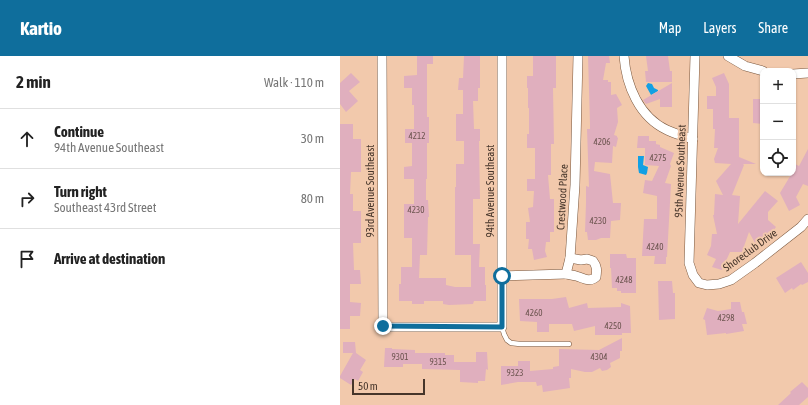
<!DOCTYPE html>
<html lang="en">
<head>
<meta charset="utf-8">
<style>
  body { margin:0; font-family:"Asap Condensed",sans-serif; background:#f6f6f6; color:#222 }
  .controls { position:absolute; right:12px; top:12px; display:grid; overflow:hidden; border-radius:8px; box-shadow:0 1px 3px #0004 }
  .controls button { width:36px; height:36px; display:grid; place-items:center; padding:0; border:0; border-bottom:1px solid #e0e0e0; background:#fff; color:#222; font:20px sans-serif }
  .scale { position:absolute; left:12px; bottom:10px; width:73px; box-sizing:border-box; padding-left:4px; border:2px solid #46352a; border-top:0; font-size:11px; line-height:14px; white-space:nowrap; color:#46352a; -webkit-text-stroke:3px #f2c9ac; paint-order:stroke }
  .stop { position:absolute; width:12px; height:12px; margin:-9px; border:3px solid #0f6e9c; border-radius:50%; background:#fff }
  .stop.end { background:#0f6e9c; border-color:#fff; box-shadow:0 1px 4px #0008 }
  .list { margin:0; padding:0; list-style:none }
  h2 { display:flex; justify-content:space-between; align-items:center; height:52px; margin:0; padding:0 16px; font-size:17px }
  h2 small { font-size:13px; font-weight:400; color:#767676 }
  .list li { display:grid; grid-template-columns:26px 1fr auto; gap:12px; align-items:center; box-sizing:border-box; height:60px; padding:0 16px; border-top:1px solid #e0e0e0 }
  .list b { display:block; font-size:15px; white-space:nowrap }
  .list p { margin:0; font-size:13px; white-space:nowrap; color:#767676 }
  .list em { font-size:13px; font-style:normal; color:#767676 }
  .icon { flex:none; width:22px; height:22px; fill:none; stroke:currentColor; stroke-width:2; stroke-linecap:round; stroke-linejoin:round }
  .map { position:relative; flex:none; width:468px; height:349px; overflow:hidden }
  header { display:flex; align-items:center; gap:24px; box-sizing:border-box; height:56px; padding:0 20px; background:#0f6e9c; color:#fff }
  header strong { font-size:19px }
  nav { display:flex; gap:22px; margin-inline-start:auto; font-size:14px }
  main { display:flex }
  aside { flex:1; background:#fff }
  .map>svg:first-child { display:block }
  .water { fill:#12a0e4 }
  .building { fill:#e0afbe }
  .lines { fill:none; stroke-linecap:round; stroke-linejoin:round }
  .lane-casing { stroke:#79563c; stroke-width:5.5 }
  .street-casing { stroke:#79563c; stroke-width:10 }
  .lane { stroke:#fff; stroke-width:4.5 }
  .street { stroke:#fff; stroke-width:9 }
  .route { stroke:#0f6e9c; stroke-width:5 }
  .labels { text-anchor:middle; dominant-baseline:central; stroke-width:4; stroke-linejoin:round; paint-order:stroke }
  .number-label { font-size:9px; fill:#6c544f }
  .street-label { font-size:11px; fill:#46352a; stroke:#f2c9ac }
</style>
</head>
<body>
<header>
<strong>Kartio</strong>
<nav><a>Map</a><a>Layers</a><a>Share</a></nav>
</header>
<main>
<aside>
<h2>2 min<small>Walk · 110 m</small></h2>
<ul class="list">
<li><svg class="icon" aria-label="ahead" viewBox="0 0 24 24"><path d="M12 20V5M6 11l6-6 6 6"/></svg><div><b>Continue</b><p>94th Avenue Southeast</p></div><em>30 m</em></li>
<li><svg class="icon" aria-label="right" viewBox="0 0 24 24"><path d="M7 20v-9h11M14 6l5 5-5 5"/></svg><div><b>Turn right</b><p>Southeast 43rd Street</p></div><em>80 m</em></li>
<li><svg class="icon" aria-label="arrive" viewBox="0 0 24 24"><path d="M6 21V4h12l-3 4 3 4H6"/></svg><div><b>Arrive at destination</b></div></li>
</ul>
</aside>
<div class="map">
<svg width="468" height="349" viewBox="0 0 468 349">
  <rect width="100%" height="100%" fill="#f2c9ac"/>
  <g class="water">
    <path d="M308,27L312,28L314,32L318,34V35L311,39L306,30Z"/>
    <path d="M298,100H304L303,109L308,111L307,117L306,119L299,117L298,111Z"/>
  </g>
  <g class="building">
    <path d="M77,0H93V8H87V61H89V87H87V123H86V144H88L89,161H88L87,199H80L79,222H106V229L115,231H131V199H115V131H116V108H124V85H116V58H123V34H118L119,22H123L124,0H140V32H138V45H133L134,73H140V85H139L140,143H133V188H140L139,211H145V229H146V245H134L133,248L109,249L103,248V245H84V248H72V245H59V228H61V211H72V182H64V148H74V123H64V111L72,110V87H65V73H74V49H72V32H64V20L77,19Z"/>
    <path d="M193,0H216V32H213L214,88H211V119H208L210,143H214V176H210V186H206L205,195L207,201L194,204L192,193H188L189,183H186V166H190L188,152L193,151L194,135H187V123H195V92H187V78H189V52H188V32H187V20H193Z"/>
    <path d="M248,0H269L270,7H266L263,24H268V26H271V39L276,38L282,49L277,52L278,66L274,79L277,80V81L278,82L276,91L273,90L272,107L255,106L254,115L270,118L273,147H281L280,164L271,165L270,182H261L256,184H248L247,176H245L246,147V130L249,131L247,73H250V68Z"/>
    <path d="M306,0H328L330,15H332V26H306L305,15H308Z"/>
    <path d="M11,17L20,26L9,35L18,45L6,56L0,48V27Z"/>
    <path d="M384,17L389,28V62H399V101L416,108H403L404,109L392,139L400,140L398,168L425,135L438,145L428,156V164L436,171L429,180L415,187L409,176L402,196H390L382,214L372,211L376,203L367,199L371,190L372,178H377L373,159H374L375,138L383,139L376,125L391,108L375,107L374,103L378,92H374L375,73H373V53H367V40H376V31L372,22Z"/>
    <path d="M332,27V51H320V43L306,48L303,44Z"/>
    <path d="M413,43H423V68L413,67Z"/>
    <path d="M0,68H13V83H21V116H11L10,138H13V155H21V187H13L14,214H20L21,228H10V246L21,247L20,260H10V273H0Z"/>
    <path d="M298,80H309V85H316V88L320,89V91L334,97L330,108L331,110L325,127L331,128L327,201H326V208H314L315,200H302L304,163H317V140L303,137L305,124L312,125L319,110L305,109V92H297Z"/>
    <path d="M468,93V130L463,128L456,141L460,149L449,155L440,137L452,117H453V107L459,110Z"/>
    <path d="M270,198H286L287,202H296V237H281V235H277V232H272L271,212H270Z"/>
    <path d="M461,206L468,217V226L462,229L461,228L453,234L452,232L445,237L436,222Z"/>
    <path d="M318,225H332L333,237H335V263L319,264Z"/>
    <path d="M226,241L229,252L247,247L248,252L281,251V247L290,250L291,277H282V279H255V270L234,275L232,268H209V276H197V266L180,265L179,243H212Z"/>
    <path d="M391,246H400L402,256H404L407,268H402L404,275L386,278V277L367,279L365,264L363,263L367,252L378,255L391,253Z"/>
    <path d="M282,282V295H280V302L270,307L271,311L267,314L262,315L260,312L252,316H245L231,313V322H229L230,332L203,336L202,329L197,330L196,326H178L161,329V310H178V305H190V315L213,313V311L219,310V293L259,294Z"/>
    <path d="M3,286H15L16,297L26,304L20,314L23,316L18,325L15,323L11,329L0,322V320L13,297H3Z"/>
    <path d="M45,292H52V293L75,294V297H105V299H114V306H136V296H147L148,314L146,313L145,325H138V327L120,326V314L82,313V308H63V311H44Z"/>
    <path d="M462,326L468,332V341L459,349H438L451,337L450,336Z"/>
  </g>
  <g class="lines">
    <g class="lane-casing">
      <path id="lane" d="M162,271L164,278L167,284L171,287L180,288H229"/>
    </g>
    <g class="street-casing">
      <g id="street">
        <path d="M42,0L43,271H162V0"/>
        <path d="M284,0C286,29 299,61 327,74C335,78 344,80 353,83"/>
        <path d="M355,0L349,207L353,219L359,227L367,229L379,228L391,224L415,207L461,171L468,163"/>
        <path d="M388,0L405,10L423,15"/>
        <path d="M453,18L468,17"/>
        <path d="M226,218C229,219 233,219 236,220C244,222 249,227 256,221C257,214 257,210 253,205L247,203L241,204L230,202"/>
        <path d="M162,220L226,218L230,202L235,129L238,0"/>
      </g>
    </g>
    <use href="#lane" class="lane"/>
    <use href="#street" class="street"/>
  </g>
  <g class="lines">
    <path class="route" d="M43,270L162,271V220"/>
  </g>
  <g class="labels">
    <g class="number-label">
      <text x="77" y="80">4212</text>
      <text x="262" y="86">4206</text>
      <text x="318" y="102">4275</text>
      <text x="76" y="154">4230</text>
      <text x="258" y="165">4230</text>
      <text x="315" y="191">4240</text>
      <text x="284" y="224">4248</text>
      <text x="194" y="257">4260</text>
      <text x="386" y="262">4298</text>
      <text x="273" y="270">4250</text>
      <text x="60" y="301">9301</text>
      <text x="259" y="301">4304</text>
      <text x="98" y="306">9315</text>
      <text x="175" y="317">9323</text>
    </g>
    <g class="street-label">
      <text transform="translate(340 115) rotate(-88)">95th Avenue Southeast</text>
      <text transform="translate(30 135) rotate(-90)">93rd Avenue Southeast</text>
      <text transform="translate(150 135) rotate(-90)">94th Avenue Southeast</text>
      <text transform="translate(222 141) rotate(-87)">Crestwood Place</text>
      <text transform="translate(410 194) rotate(-36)">Shoreclub Drive</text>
    </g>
  </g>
</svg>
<div class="controls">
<button>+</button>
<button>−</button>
<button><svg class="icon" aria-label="locate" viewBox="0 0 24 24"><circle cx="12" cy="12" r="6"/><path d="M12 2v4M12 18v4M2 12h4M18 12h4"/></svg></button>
</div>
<div class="scale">50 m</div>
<div class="stop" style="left:162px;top:220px"></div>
<div class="stop end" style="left:43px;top:270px"></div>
</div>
</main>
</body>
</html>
